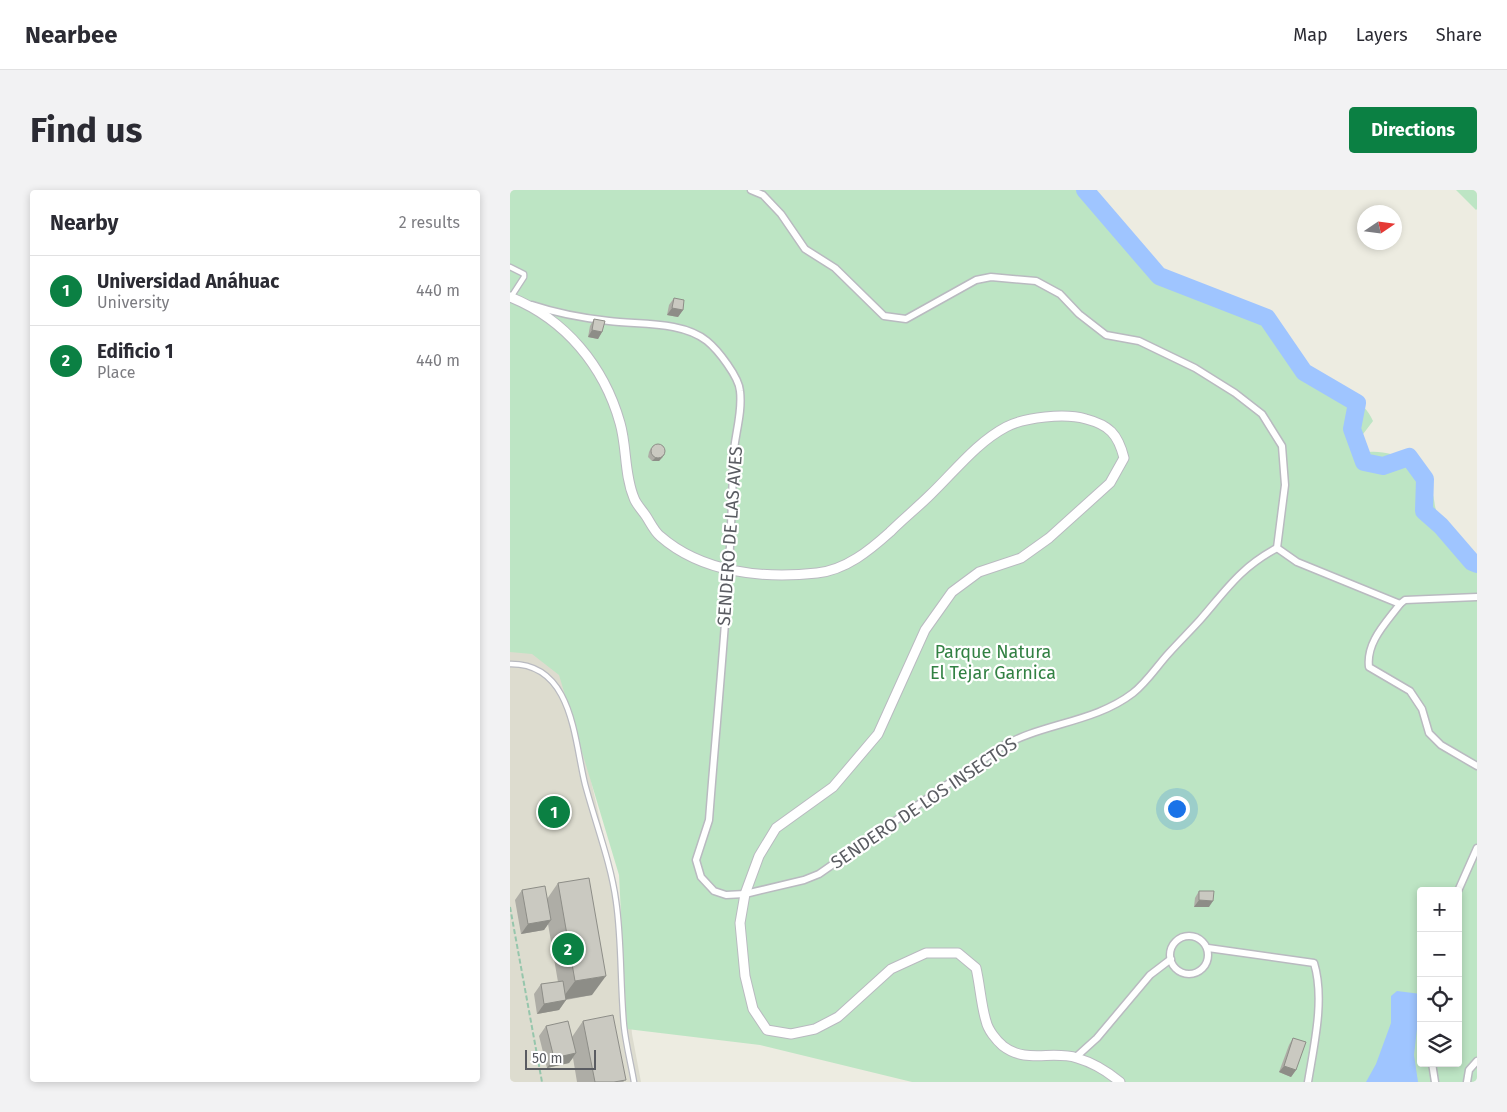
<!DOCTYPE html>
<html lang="en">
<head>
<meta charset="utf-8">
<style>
  body { margin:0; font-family:"Fira Sans",sans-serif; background:#f2f2f3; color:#2b2b33 }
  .controls { position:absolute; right:15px; bottom:15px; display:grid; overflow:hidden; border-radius:5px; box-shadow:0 2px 8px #0003 }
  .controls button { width:45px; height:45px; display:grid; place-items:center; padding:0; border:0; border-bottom:1px solid #e1e1e2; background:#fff; color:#2b2b33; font:25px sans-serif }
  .compass { position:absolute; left:847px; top:15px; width:45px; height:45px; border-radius:50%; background:#fff; box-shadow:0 2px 8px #0003; rotate:77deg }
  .scale { position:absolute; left:15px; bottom:12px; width:71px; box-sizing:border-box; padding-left:5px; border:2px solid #5a5c62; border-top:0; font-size:14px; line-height:18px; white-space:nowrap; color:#5a5c62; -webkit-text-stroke:4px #fff; paint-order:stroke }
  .you { position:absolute; left:666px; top:618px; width:18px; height:18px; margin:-12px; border:4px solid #fff; border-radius:50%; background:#1a73e8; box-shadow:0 0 0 8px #1a73e833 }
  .badge { display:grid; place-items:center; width:32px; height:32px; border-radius:50%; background:#0b8043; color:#fff; font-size:16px; font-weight:700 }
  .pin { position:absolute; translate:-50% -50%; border:2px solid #fff; box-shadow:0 1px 5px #0006 }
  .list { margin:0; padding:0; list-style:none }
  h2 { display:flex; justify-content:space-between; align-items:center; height:65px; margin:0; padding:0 20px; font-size:21px }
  h2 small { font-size:16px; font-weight:400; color:#7c7c81 }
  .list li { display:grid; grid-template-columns:32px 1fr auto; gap:15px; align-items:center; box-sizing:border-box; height:70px; padding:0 20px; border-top:1px solid #e1e1e2 }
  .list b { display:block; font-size:19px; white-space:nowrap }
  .list p { margin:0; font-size:16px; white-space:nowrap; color:#7c7c81 }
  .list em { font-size:16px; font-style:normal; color:#7c7c81 }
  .icon { flex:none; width:28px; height:28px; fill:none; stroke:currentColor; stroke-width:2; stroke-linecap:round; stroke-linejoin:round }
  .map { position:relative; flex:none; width:967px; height:892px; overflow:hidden; border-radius:5px }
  header { display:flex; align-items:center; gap:30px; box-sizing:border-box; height:70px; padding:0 25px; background:#fff; border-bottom:1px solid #e1e1e2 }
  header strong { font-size:24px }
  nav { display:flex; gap:28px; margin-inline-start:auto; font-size:18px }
  .intro { display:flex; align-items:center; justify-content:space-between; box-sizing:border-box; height:120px; padding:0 30px }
  h1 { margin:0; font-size:35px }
  .button { padding:12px 22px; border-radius:5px; background:#0b8043; color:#fff; font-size:18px; font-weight:700 }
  main { display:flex; gap:30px; padding:0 30px }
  aside { flex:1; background:#fff; border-radius:5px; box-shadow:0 2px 8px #0003 }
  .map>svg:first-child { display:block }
  .education { fill:#dddccf }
  .green { fill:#bde5c4; fill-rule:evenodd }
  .water { fill:#9fc5ff }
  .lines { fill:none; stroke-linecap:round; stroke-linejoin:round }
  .river { stroke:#9fc5ff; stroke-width:18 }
  .service-casing { stroke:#b9bac0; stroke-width:7 }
  .pedestrian-casing { stroke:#b9bac0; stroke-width:9 }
  .minor-casing { stroke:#b9bac0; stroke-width:11 }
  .path { stroke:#96c6ac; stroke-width:2; stroke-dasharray:5 2.5; stroke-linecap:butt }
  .service { stroke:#fff; stroke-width:4.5 }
  .pedestrian { stroke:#fff; stroke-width:6 }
  .minor { stroke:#fff; stroke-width:9 }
  .wall { fill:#aeada6 }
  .shaded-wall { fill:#8d8d87 }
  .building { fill:#cac9c1; stroke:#8d8d87 }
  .labels { text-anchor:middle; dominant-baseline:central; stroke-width:4.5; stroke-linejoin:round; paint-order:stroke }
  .street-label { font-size:18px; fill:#5a5c62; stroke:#fff }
  .park-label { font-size:18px; fill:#328143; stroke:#fff }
</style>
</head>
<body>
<header>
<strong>Nearbee</strong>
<nav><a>Map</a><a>Layers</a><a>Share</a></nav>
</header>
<div class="intro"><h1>Find us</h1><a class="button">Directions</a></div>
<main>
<aside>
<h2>Nearby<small>2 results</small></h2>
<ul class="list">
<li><span class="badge">1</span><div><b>Universidad Anáhuac</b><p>University</p></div><em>440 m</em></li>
<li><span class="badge">2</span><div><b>Edificio 1</b><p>Place</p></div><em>440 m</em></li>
</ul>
</aside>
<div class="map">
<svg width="967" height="892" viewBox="0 0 967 892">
  <rect width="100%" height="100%" fill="#edece1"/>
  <path class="education" d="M23,455L50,483L63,511L113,732L122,844L131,892H0V458Z"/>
  <g class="green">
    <path d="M0,0H573L580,10L608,29L644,84L672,98L720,104L739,123L763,130L784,156L806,194C828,202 854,208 863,231L847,252L849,263C881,257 909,271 922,302C925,309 924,318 928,325C933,335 958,370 967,377V892H402L250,855L117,839L109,685L49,485L22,464L0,462ZM911,701H948V873H911Z"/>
    <path d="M946,0H967V19L966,20Z"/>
  </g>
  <path class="water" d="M887,801L911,804L904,865L908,892H856L866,874L881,833V806Z"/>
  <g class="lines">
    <path class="river" d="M575,0L649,86L757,128L794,182L847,213L842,239L854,272L873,276L899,267L915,289L914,321L931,336L962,372L967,374"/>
    <g class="service-casing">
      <g id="service">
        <path d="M0,77L14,84V87L1,107"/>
        <path d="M0,474C63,473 64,550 75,594C85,632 101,673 106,711C112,752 110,794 114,836C116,855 121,874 124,892"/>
      </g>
    </g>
    <g class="pedestrian-casing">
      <g id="pedestrian">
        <path d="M241,0L253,5L271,24L295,59L325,78L374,126L396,129L466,90L481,87L526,91L550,104L569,124L596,145L629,151L685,178L725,203L752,224L772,256L775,295L767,358"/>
        <path d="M22,115C46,123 73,128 99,131C130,135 172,131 197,151C208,160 229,187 230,201C233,225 223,249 223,273C221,392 208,511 199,630L186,670L191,687L204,701L216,705L235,704L294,690L309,684L491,557C532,533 584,533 623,503C637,492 647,476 659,463C669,452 680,441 690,430C717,399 730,378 767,358"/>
        <path d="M767,358L787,372L890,414L895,410L967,407"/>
        <path d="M890,414C876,433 856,452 859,477L900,501L912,519L919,543L931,555L967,576"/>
        <path d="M948,701L967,658"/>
        <circle cx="679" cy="765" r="19"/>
        <path d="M698,758L804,773C815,809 804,855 798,892"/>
        <path d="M566,867L587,848L640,785L661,769"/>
        <path d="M922,873L925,892"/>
        <path d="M957,892L959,880L967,871"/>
      </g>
    </g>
    <g class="minor-casing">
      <path id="minor" d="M0,107C55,129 94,176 110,233C117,257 114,284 124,308C126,314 132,320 136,326C140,332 144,341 150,346C192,383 254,389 307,383C336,380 360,360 380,342C393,329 408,317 421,304C445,281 466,253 496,237C515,227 555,223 576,229C599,235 608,244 614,268L600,293L539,348L511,368L469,382L442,402L415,440L368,544L323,597L266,638L249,666L235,704L230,733L235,786L243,819L257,840L281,844L305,839L328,827L381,779L416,763H448L466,778C470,795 471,815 476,831C478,840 486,850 493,856C516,874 542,860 567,868C584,873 597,881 610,892"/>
    </g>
    <path class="path" d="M0,717L32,892"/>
    <use href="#service" class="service"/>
    <use href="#pedestrian" class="pedestrian"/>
    <use href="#minor" class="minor"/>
  </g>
  <g class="wall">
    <path d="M164,108L173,120L168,127L157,125L159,115Z"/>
    <path d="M84,129L92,142L88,149L78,147L80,136Z"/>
    <path d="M141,258L153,267L149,271H142L138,267L139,262Z"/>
    <path d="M48,693L82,805L56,810L49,820L27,824L24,804L31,794L48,792L38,734L34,740L11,744L5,710L12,700L37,709Z"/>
    <path d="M689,701L699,717H684L685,708Z"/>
    <path d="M73,831L114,892H67L63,868L59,873L37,878L29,846L36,836L62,847Z"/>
    <path d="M783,848L786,880L781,887L769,882L779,855Z"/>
  </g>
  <g class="shaded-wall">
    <path d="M162,118L173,120L168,127L157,125Z"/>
    <path d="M82,140L92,142L88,149L78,147Z"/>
    <path d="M155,264L149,271H142L145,268Z"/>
    <path d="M689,710L703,711L699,717H684Z"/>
    <path d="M41,730L34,740L11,744L18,734Z"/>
    <path d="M96,786L82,805L51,810L65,791Z"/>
    <path d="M56,810L49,820L27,824L34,814Z"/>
    <path d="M66,863L59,873L37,878L44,868Z"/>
    <path d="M774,876L786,880L781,887L769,882Z"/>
  </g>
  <g class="building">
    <path d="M164,108L174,110L173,120L162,118Z"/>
    <path d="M84,129L95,131L92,142L82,140Z"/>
    <circle cx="148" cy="261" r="7"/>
    <path d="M79,688L96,786L65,791L48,693Z"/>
    <path d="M35,696L41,730L18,734L12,700Z"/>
    <path d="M689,701H704L703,711L689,710Z"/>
    <path d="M53,791L56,810L34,814L31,794Z"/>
    <path d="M103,825L116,890L104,892H85L73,831Z"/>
    <path d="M58,831L66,863L44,868L36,836Z"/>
    <path d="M783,848L796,852L786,880L774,876Z"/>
  </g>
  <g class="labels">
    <g class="street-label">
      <text transform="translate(220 346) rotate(-86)">SENDERO DE LAS AVES</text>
      <text transform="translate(414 613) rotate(-34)">SENDERO DE LOS INSECTOS</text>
    </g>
    <g class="park-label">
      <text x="483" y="462">Parque Natura<tspan x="483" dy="21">El Tejar Garnica</tspan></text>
    </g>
  </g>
</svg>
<div class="controls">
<button>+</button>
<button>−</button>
<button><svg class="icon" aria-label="locate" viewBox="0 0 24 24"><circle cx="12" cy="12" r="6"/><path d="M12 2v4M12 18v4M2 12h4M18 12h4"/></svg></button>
<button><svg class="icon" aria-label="layers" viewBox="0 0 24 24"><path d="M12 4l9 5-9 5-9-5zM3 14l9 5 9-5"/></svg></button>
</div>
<svg class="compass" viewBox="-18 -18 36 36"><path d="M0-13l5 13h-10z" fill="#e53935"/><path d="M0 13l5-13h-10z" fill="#7c7c81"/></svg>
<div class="scale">50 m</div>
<div class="you"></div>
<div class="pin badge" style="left:44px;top:622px">1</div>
<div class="pin badge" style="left:58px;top:759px">2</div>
</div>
</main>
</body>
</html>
